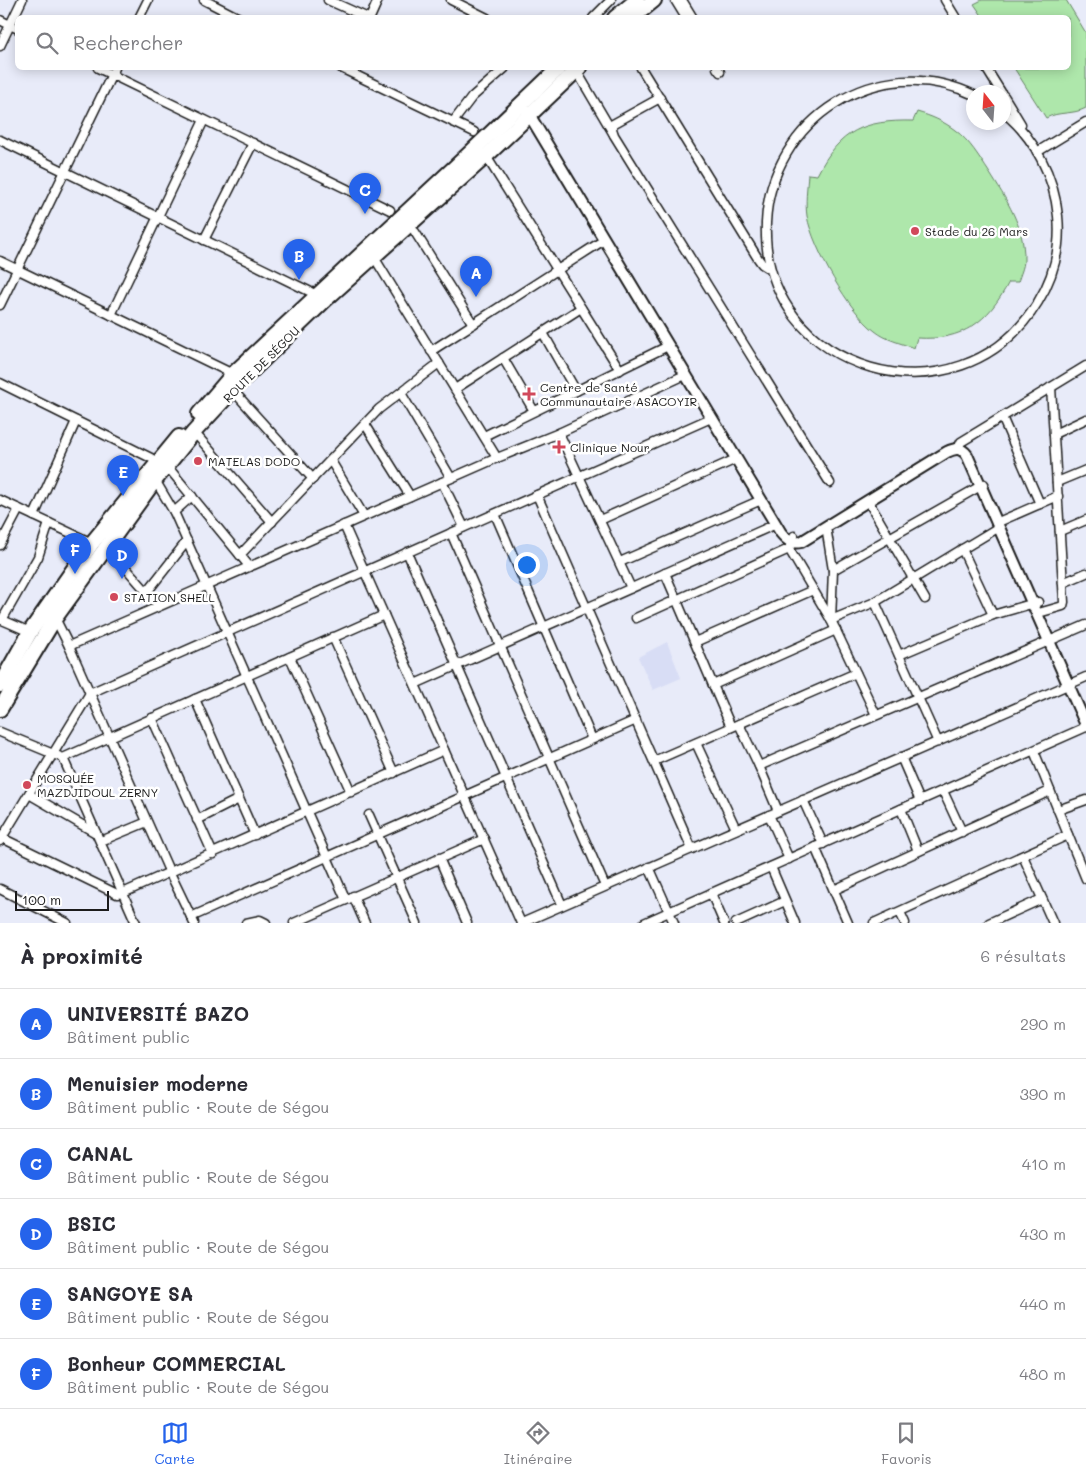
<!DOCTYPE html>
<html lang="fr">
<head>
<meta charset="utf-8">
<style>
  body { margin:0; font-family:Mali,sans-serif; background:#f7f7f7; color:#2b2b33 }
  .compass { position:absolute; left:966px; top:85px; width:45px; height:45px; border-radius:50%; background:#fff; box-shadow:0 2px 12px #0003; rotate:343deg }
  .scale { position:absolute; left:15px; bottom:12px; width:94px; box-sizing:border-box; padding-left:5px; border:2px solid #1c1c1c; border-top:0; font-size:14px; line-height:18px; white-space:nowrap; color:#1c1c1c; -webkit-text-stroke:4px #fff; paint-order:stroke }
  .you { position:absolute; left:526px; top:564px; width:18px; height:18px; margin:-12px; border:4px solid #fff; border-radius:50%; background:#1a73e8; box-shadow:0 0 0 8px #1a73e833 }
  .badge { display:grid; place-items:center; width:32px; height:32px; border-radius:50%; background:#2563eb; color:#fff; font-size:16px; font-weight:700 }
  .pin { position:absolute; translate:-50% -41px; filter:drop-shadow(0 1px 2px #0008) }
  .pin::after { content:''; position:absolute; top:26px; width:18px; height:15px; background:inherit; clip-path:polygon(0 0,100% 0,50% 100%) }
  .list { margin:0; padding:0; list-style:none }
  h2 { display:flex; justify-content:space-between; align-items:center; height:65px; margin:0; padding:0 20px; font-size:21px }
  h2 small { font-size:16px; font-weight:400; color:#7c7c81 }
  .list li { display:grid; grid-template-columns:32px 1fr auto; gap:15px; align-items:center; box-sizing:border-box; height:70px; padding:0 20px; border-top:1px solid #e1e1e2 }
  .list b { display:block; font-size:19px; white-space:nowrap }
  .list p { margin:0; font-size:16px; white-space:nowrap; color:#7c7c81 }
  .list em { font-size:16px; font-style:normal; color:#7c7c81 }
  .icon { flex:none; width:28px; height:28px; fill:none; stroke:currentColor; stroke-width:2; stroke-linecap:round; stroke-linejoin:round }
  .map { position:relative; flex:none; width:1086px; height:923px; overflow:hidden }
  .search { position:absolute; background:#fff; box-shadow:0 2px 12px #0003; left:15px; right:15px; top:15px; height:55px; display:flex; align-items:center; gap:12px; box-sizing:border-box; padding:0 18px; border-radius:8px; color:#7c7c81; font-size:19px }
  .sheet { height:485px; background:#fff }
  nav { display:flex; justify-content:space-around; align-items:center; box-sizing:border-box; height:70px; border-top:1px solid #e1e1e2; background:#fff; font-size:14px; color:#7c7c81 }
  nav a { display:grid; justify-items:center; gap:2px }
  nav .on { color:#2563eb }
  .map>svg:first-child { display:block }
  .built { fill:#d8ddf5 }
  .green { fill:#aee7ab; stroke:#658264 }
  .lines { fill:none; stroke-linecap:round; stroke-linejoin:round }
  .street-casing { stroke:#1c1c1c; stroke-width:11 }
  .secondary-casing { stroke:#1c1c1c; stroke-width:14 }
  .highway-casing { stroke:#1c1c1c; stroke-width:18 }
  .street { stroke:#fff; stroke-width:8 }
  .secondary { stroke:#fff; stroke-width:10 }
  .highway { stroke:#fff; stroke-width:14 }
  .poi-dot { fill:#d1495b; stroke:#fff; stroke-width:2 }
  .labels { text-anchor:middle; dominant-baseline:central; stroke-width:5; stroke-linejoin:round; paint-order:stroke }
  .poi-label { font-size:12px; fill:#1c1c1c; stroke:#fff; text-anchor:start }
  .street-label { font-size:12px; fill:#1c1c1c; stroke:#fff }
</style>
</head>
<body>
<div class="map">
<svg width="1086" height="923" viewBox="0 0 1086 923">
  <rect width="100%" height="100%" fill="#e8ebf9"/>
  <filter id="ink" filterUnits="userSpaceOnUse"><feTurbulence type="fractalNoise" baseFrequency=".02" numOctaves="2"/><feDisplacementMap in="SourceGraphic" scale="10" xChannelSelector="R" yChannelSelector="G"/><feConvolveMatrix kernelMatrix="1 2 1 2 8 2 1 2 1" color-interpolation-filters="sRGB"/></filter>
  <g filter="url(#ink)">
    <path class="built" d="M667,642L681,678L653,690L638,657Z"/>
    <g class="green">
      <path d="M982,0H1066L1086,33V108C1073,115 1059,111 1046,118L1014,68H1068V18L983,17L974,4Z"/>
      <path d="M917,112C931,116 943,121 955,130C970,141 979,157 989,172C1006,199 1025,227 1024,260C1024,267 1020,275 1018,282H1009C988,322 963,341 917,338L914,348C901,343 886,340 875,331C849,312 813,248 807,216C805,203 807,188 808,174L817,175C840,130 864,120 913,121Z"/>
    </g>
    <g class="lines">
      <g class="street-casing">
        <g id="street">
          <path d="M204,0L239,18"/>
          <path d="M328,0L368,18"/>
          <path d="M451,0L487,18"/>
          <path d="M675,0L686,18"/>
          <path d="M682,0L693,18"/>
          <path d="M945,0L956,18"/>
          <path d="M139,18L148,0"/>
          <path d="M370,18L378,0"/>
          <path d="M593,18L611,0"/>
          <path d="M0,20L18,29"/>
          <path d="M0,46L22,0"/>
          <path d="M98,68L390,210"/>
          <path d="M341,68L474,132"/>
          <path d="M641,68L757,257L762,264L770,269"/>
          <path d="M717,68L720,72"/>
          <path d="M986,68L1001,92"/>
          <path d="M576,70L613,133"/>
          <path d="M974,95C879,49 770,120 766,223C760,374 960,431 1038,302C1054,276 1061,246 1058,216C1054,176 1035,138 1004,113"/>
          <path d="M1004,96L1021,124"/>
          <path d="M660,98L613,124L612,129L614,135L830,483"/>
          <path d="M453,122L472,97L505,68"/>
          <path d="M0,140L317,295"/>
          <path d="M1037,152L1086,122"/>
          <path d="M486,156L620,370"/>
          <path d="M415,232L473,324"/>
          <path d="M204,240L253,143"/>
          <path d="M374,257L497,458"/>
          <path d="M0,261L233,374"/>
          <path d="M0,305L115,68"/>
          <path d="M111,315L204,120"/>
          <path d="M543,333L576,391"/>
          <path d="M431,351L604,240"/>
          <path d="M503,358L534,411"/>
          <path d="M0,383L151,458"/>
          <path d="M455,389L581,308"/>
          <path d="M401,393L451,478"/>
          <path d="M238,396L313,479"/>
          <path d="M1002,417L1040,504"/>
          <path d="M365,424L410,496"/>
          <path d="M194,432L272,522"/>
          <path d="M559,433L631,588"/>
          <path d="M1054,434L1086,419"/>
          <path d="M484,436L668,346"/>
          <path d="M958,449L961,442L1086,366"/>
          <path d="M331,461L364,516"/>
          <path d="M167,466L249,566"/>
          <path d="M155,480L174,512"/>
          <path d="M442,482L464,527"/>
          <path d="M1057,482L1086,470"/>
          <path d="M537,495L692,849"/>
          <path d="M192,496L174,512L346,900"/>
          <path d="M0,500L92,543"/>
          <path d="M868,501L925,599"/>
          <path d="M495,514L592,739"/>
          <path d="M34,516L76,421"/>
          <path d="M600,520L736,459"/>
          <path d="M996,523L1058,496"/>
          <path d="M344,525L521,923"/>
          <path d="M826,527L833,570L831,620"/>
          <path d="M1060,531L1086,520"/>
          <path d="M451,533L605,886"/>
          <path d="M0,545L19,509"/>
          <path d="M106,545L159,606"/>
          <path d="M789,549L831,620L876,715"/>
          <path d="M962,549L993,615"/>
          <path d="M407,552L562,905"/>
          <path d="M240,555L379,409L439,363"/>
          <path d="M620,562L761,500"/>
          <path d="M833,570L984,484"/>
          <path d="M665,573L731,727"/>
          <path d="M1063,583L1086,573"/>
          <path d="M147,592L187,541"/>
          <path d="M875,602L938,742"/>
          <path d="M1042,612L1063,606L1064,602L1051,387"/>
          <path d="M55,618L69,646L170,873L194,923"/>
          <path d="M636,618L789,549L794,536"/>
          <path d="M0,619L30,632"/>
          <path d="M2,620L38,557L49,523"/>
          <path d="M831,620L875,602L999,527"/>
          <path d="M333,637L394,773"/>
          <path d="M695,642L813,590"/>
          <path d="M69,646L497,458L559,433L685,375"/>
          <path d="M899,655L993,615L1038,602"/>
          <path d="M290,657L351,792"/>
          <path d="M415,684L776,524"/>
          <path d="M713,685L836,630"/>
          <path d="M195,699L255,835"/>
          <path d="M152,718L213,854"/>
          <path d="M739,724L759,766L778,811"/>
          <path d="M0,732L63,758L136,923"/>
          <path d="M696,743L736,829"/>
          <path d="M1034,751L1086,879"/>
          <path d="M901,757L920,801"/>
          <path d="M63,758L384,615"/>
          <path d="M654,761L856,673"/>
          <path d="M759,766L1086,625"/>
          <path d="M943,791L962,832"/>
          <path d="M29,794L96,833"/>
          <path d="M803,800L823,844"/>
          <path d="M901,809L918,851"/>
          <path d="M1058,810L1086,800"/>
          <path d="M369,815L417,923"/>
          <path d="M769,815L789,859"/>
          <path d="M197,820L239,799"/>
          <path d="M0,837L117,894L123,893L444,750"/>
          <path d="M0,841L90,693L711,418"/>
          <path d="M101,841L147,822"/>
          <path d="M815,847L848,923"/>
          <path d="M1023,856L1053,923"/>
          <path d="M439,858L467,923"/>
          <path d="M649,867L674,923"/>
          <path d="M771,867L795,923"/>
          <path d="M0,889L67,923"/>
          <path d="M834,890L1050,791"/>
          <path d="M711,893L724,923"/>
          <path d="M353,896L365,923"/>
          <path d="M900,912L905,923"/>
          <path d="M191,917L636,720"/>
          <path d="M246,923L260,920L266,923"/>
          <path d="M294,923L484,839"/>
          <path d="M522,923L1086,677"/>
          <path d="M644,923L1086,727"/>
          <path d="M736,923L785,901"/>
          <path d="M874,923L1068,835"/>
          <path d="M989,923L1042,899"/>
        </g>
      </g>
      <g class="secondary-casing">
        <path id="secondary" d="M527,111L781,533C787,540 791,544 801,542L947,452C955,448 961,447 967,455L1086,725"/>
      </g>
      <g class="highway-casing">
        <g id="highway">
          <path d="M615,18L637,0"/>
          <path d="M632,18L654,0"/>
          <path d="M199,414L233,374L470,153L559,68"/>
          <path d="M0,685L30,632L92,543L179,437"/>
          <path d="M0,709L55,618L155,480L194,432L243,379L326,299L486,156L579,68"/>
        </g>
      </g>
      <use href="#street" class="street"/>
      <use href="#secondary" class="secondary"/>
      <use href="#highway" class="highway"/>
    </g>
  </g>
  <g class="poi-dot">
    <circle cx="915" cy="231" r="5"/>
    <path d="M526.5 386.5h5v5h5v5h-5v5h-5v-5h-5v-5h5z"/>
    <path d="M556.5 439.5h5v5h5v5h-5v5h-5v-5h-5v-5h5z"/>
    <circle cx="198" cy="461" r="5"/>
    <circle cx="114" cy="597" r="5"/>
    <circle cx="27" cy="785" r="5"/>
  </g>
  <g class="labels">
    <g class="poi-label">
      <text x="925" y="231">Stade du 26 Mars</text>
      <text x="540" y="387">Centre de Santé<tspan x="540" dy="14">Communautaire ASACOYIR</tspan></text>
      <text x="570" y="447">Clinique Nour</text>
      <text x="208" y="461">MATELAS DODO</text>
      <text x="124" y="597">STATION SHELL</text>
      <text x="37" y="778">MOSQUÉE<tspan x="37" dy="14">MAZDJIDOUL ZERNY</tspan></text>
    </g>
    <g class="street-label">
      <text transform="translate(261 364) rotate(-45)">ROUTE DE SÉGOU</text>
    </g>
  </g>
</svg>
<svg class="compass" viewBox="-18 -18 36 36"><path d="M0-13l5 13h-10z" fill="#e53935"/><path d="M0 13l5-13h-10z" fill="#7c7c81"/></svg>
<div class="scale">100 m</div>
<div class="you"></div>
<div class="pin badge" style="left:476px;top:297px">A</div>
<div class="pin badge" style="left:299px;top:280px">B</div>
<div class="pin badge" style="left:365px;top:214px">C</div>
<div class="pin badge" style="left:122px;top:579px">D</div>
<div class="pin badge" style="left:123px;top:496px">E</div>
<div class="pin badge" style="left:75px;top:574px">F</div>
<div class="search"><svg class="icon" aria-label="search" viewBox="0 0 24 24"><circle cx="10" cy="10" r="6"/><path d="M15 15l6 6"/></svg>Rechercher</div>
</div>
<section class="sheet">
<h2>À proximité<small>6 résultats</small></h2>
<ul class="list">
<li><span class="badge">A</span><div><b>UNIVERSITÉ BAZO</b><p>Bâtiment public</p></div><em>290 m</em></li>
<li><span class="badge">B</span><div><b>Menuisier moderne</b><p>Bâtiment public · Route de Ségou</p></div><em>390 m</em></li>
<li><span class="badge">C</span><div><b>CANAL</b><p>Bâtiment public · Route de Ségou</p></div><em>410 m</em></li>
<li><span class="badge">D</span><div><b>BSIC</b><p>Bâtiment public · Route de Ségou</p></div><em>430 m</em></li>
<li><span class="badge">E</span><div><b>SANGOYE SA</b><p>Bâtiment public · Route de Ségou</p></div><em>440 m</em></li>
<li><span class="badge">F</span><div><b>Bonheur COMMERCIAL</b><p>Bâtiment public · Route de Ségou</p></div><em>480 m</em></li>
</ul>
</section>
<nav>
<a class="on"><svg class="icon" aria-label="map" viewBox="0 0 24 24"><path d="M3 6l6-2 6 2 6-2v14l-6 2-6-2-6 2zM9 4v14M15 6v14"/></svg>Carte</a>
<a><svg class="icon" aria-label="directions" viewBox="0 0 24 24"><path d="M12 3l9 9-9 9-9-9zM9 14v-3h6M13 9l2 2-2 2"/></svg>Itinéraire</a>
<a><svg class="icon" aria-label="saved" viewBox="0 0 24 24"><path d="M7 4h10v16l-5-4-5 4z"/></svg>Favoris</a>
</nav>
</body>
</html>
